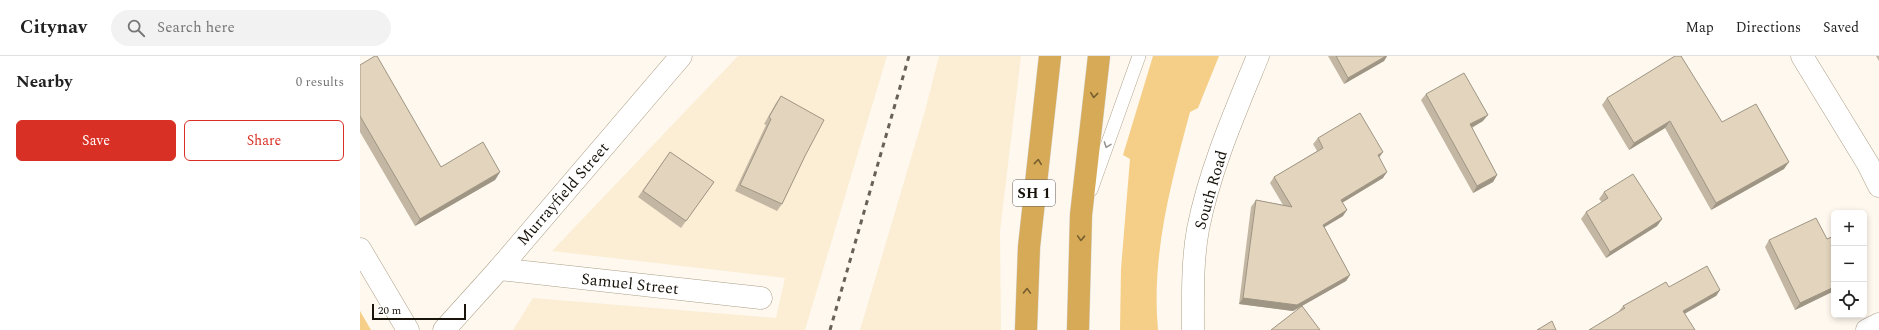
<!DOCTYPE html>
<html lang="en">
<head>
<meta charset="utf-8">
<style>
  body { margin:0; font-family:Spectral,serif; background:#f2f2f2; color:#222 }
  .controls { position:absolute; right:12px; bottom:12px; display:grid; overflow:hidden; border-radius:6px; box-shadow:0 2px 6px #0003 }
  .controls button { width:36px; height:36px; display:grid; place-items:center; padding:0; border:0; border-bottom:1px solid #e0e0e0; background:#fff; color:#222; font:20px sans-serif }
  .scale { position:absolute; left:12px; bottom:10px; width:94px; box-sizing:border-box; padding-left:4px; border:2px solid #19140b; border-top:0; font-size:11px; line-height:14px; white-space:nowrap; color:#19140b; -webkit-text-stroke:3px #fff; paint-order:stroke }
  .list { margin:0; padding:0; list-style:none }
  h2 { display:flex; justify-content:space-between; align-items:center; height:52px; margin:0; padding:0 16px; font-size:17px }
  h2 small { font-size:13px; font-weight:400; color:#767676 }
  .actions { display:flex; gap:8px; padding:12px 16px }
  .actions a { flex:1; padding:9px 0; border:1px solid #d93025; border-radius:6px; text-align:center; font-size:14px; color:#d93025 }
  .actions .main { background:#d93025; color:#fff }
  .icon { flex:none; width:22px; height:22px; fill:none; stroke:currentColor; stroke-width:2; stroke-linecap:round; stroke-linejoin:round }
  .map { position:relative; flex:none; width:1519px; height:274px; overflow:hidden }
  header { display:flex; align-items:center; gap:24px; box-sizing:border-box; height:56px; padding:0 20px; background:#fff; border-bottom:1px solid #e0e0e0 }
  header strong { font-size:19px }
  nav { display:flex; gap:22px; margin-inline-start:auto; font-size:14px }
  .search { width:280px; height:36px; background:#f2f2f2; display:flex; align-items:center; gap:10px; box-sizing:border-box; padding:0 14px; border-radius:22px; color:#767676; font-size:15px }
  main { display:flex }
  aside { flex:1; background:#fff }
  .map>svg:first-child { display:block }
  .built { fill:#fceed5 }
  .green { fill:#f5ce87 }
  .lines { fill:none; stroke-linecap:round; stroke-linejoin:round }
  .service-casing { stroke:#ac9f88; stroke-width:14 }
  .minor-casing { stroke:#ac9f88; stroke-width:23 }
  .tertiary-casing { stroke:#ac9f88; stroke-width:23 }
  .secondary-casing { stroke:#ac9f88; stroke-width:23 }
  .motorway-casing { stroke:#dad9d8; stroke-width:23 }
  .service { stroke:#fff; stroke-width:13 }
  .minor { stroke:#fff; stroke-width:22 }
  .tertiary { stroke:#fff; stroke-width:22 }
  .secondary { stroke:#fff; stroke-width:22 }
  .motorway { stroke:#d6aa56; stroke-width:22 }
  .rail { stroke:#676258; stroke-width:3; stroke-dasharray:5 5; stroke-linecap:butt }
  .wall { fill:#c3b7a3 }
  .shaded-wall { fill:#9f9584 }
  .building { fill:#e3d5bd; stroke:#9f9584 }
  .oneway { stroke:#785f30 }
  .oneway2 { stroke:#989591 }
  .labels { text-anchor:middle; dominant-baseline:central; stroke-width:3; stroke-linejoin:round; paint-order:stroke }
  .shield { fill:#fff; stroke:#5e5a54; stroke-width:1 }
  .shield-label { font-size:15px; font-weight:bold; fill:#19140b }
  .street-label { font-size:16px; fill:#19140b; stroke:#fff }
</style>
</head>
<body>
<header>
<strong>Citynav</strong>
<div class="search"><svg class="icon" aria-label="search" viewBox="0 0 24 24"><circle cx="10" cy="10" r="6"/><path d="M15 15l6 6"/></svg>Search here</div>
<nav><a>Map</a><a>Directions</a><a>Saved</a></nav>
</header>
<main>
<aside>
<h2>Nearby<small>0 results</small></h2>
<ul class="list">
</ul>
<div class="actions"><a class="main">Save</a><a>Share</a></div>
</aside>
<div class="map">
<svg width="1519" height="274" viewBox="0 0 1519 274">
  <rect width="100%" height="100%" fill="#fef8ee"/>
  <g class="built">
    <path d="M378,0H527L445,274H153L173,242L416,262L425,222L192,195Z"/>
    <path d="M579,0H661L640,175L641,274H500L565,55Z"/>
  </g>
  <g class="green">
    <path d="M793,0H859L838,52L830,56C811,127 791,200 798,274H760L761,213L770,103L763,99Z"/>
    <path d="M0,255L11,274H0Z"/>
  </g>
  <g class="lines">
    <g class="service-casing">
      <path id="service" d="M731,134L779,0"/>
    </g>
    <g class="minor-casing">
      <g id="minor">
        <path d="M1442,0L1508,108L1519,130"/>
        <path d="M0,193L48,274"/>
        <path d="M139,213L401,242"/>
        <path d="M84,274L139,213L321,0"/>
      </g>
    </g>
    <g class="tertiary-casing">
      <path id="tertiary" d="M1507,274L1519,268"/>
    </g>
    <g class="secondary-casing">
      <path id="secondary" d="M833,274C833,241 832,206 838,173C850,113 875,56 898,0"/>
    </g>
    <g class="motorway-casing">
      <g id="motorway">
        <path d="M666,274L669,191L690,0"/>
        <path d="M718,274L721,159L739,0"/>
      </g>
    </g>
    <use href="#service" class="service"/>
    <use href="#minor" class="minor"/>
    <use href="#tertiary" class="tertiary"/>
    <use href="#secondary" class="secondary"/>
    <use href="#motorway" class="motorway"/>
    <path class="rail" d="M470,274L549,0"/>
  </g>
  <g class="wall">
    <path d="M968,0H1027L1024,5L984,28Z"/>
    <path d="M1516,0H1519V5Z"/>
    <path d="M0,9L81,111L140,116L135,124L55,170L0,76Z"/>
    <path d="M1066,38L1123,65L1112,72L1137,119L1133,126L1113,137L1061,44Z"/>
    <path d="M421,40L445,100L422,148L417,155L375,135L406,69L404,68L416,47Z"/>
    <path d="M1247,42L1362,66L1424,113L1351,154L1305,72L1269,94L1242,49Z"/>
    <path d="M958,82L1023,96L1019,102L1023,122L983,146V160L964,171L990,219L986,225L933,255L879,248L891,151L896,144L923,149L910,127L914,121L957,95L953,88Z"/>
    <path d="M310,96L354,126L321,172L278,141Z"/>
    <path d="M1244,136L1302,163L1297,170L1246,202L1221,163L1226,156L1242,146L1239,143Z"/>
    <path d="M1474,180V235L1435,254L1405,191L1409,184L1467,183Z"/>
    <path d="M1309,231L1360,234L1356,240L1259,255L1263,250Z"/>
  </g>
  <g class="shaded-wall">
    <path d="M1026,0H1027L1024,5L984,28L988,22Z"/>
    <path d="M1128,59L1123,65L1105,75L1110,68Z"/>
    <path d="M1310,65L1305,72L1269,94L1274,87Z"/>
    <path d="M1023,96L1018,102V99Z"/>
    <path d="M1429,106L1424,113L1351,154L1356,147Z"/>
    <path d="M140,116L135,124L55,170L60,163Z"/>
    <path d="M1027,116L1023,122L977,150L981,144Z"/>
    <path d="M1137,119L1133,126L1113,137L1117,130Z"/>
    <path d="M987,154L983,160L958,175L963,169Z"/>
    <path d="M1302,163L1297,170L1246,202L1250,196Z"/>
    <path d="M990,219L986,225L933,255L879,248L883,242Z"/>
    <path d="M1474,231V235L1435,254L1440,247Z"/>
    <path d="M1360,234L1356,240L1319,261L1323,255Z"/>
  </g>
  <g class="building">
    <path d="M15,0H17L81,111L123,86L140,116L60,163L0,60V9Z"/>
    <path d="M976,0H1026L988,22Z"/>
    <path d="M1315,0H1321L1362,66L1396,48L1429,106L1356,147L1310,65L1274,87L1247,42Z"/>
    <path d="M1104,17L1128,59L1110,68L1137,119L1117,130L1066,38Z"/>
    <path d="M421,40L464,64L445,100L422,148L380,129L411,63L409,61Z"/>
    <path d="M1000,57L1023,96L1018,99L1027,116L981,144L987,154L963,169L990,219L937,249L883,242L896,144L932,151L914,121L963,92L958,82Z"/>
    <path d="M310,96L354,126L326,165L283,135Z"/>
    <path d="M1273,118L1302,163L1250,196L1226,156L1248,142L1244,136Z"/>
    <path d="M1456,162L1467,183L1474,180V231L1440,247L1409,184Z"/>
    <path d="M1347,210L1360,234L1323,255L1335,274H1229L1265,252L1263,250L1306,226L1309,231Z"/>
    <path d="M942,250L960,274H911Z"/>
    <path d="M1192,265L1196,274H1177Z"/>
  </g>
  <defs><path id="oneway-chevron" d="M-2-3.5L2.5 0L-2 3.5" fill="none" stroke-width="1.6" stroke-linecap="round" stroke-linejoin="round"/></defs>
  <g class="oneway">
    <use href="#oneway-chevron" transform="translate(734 39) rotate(96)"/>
    <use href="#oneway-chevron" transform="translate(678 106) rotate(-84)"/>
    <use href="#oneway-chevron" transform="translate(721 182) rotate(92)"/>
    <use href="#oneway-chevron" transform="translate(667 235) rotate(-88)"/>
  </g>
  <use class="oneway2" href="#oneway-chevron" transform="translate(747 89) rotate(110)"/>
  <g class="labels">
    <rect class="shield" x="653" y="124" width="42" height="26" rx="3"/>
    <g class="shield-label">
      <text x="674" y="137">SH 1</text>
    </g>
    <g class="street-label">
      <text transform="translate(851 134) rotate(-74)">South Road</text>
      <text transform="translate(203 138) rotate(-49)">Murrayfield Street</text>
      <text transform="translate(270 228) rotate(6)">Samuel Street</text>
    </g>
  </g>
</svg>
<div class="controls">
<button>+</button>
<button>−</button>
<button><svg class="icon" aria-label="locate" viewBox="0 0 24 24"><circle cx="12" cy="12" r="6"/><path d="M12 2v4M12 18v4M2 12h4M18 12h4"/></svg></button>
</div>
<div class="scale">20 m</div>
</div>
</main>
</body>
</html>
